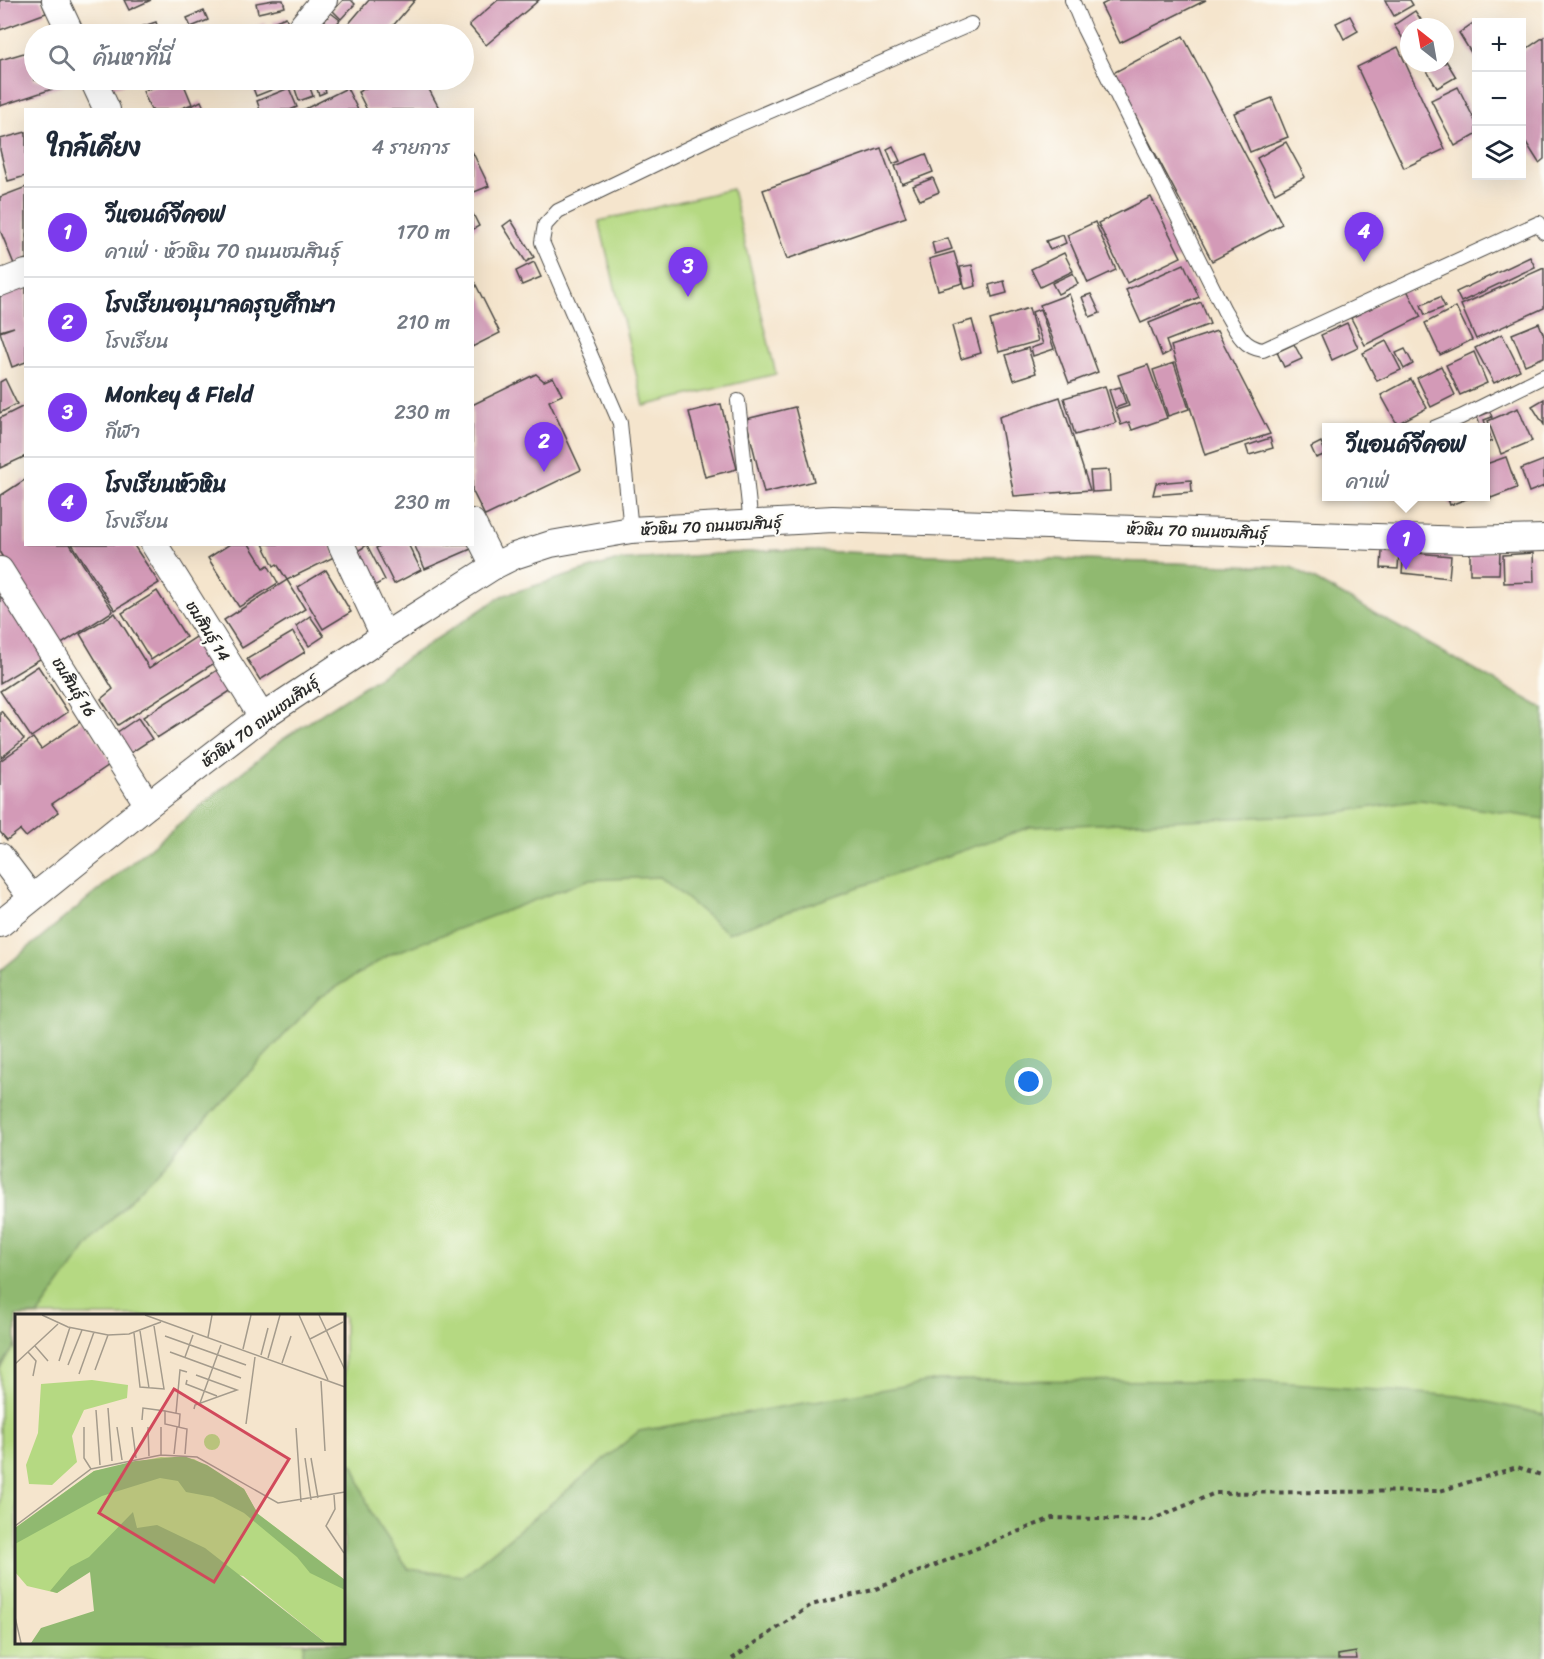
<!DOCTYPE html>
<html lang="th">
<head>
<meta charset="utf-8">
<style>
  body { margin:0; font-family:Sriracha,"Playpen Sans Thai",sans-serif; background:#f2f2f3; color:#1f2937 }
  .controls { position:absolute; right:18px; top:18px; display:grid; overflow:hidden; border-radius:0px; box-shadow:0 6px 24px #0002 }
  .controls button { width:54px; height:54px; display:grid; place-items:center; padding:0; border:0; border-bottom:2px solid #e0e1e3; background:#fff; color:#1f2937; font:30px sans-serif }
  .compass { position:absolute; left:1400px; top:18px; width:54px; height:54px; border-radius:50%; background:#fff; box-shadow:0 6px 24px #0002; rotate:329deg }
  .you { position:absolute; left:1029px; top:1082px; width:21px; height:21px; margin:-15px; border:4px solid #fff; border-radius:50%; background:#1a73e8; box-shadow:0 0 0 9px #1a73e833 }
  .badge { display:grid; place-items:center; width:39px; height:39px; border-radius:50%; background:#7c3aed; color:#fff; font-size:20px; font-weight:700 }
  .pin { position:absolute; translate:-50% -50px; filter:drop-shadow(0 2px 3px #0008) }
  .pin::after { content:''; position:absolute; top:32px; width:21px; height:18px; background:inherit; clip-path:polygon(0 0,100% 0,50% 100%) }
  .popup { position:absolute; left:1322px; top:423px; width:168px; height:78px; box-sizing:border-box; display:grid; place-content:center; border-radius:0px; background:#fff; filter:drop-shadow(0 2px 4px #0005); font-size:20px; white-space:nowrap; color:#747a83 }
  .popup b { font-size:22px; color:#1f2937 }
  .popup::after { content:''; position:absolute; left:50%; top:100%; margin-left:-12px; border:12px solid transparent; border-top-color:#fff }
  .list { margin:0; padding:0; list-style:none }
  h2 { display:flex; justify-content:space-between; align-items:center; height:78px; margin:0; padding:0 24px; font-size:26px }
  h2 small { font-size:20px; font-weight:400; color:#747a83 }
  .list li { display:grid; grid-template-columns:39px 1fr auto; gap:18px; align-items:center; box-sizing:border-box; height:90px; padding:0 24px; border-top:2px solid #e0e1e3 }
  .list b { display:block; font-size:22px; white-space:nowrap }
  .list p { margin:0; font-size:20px; white-space:nowrap; color:#747a83 }
  .list em { font-size:20px; font-style:normal; color:#747a83 }
  .icon { flex:none; width:33px; height:33px; fill:none; stroke:currentColor; stroke-width:2; stroke-linecap:round; stroke-linejoin:round }
  .map { position:relative; flex:none; width:1544px; height:1659px; overflow:hidden }
  .search { position:absolute; background:#fff; box-shadow:0 6px 24px #0002; left:24px; top:24px; width:450px; height:66px; display:flex; align-items:center; gap:15px; box-sizing:border-box; padding:0 21px; border-radius:33px; color:#747a83; font-size:22px }
  .panel { position:absolute; background:#fff; box-shadow:0 6px 24px #0002; left:24px; top:108px; width:450px; height:438px; border-radius:0px }
  .map>svg:first-child { display:block }
  .green { fill:#b5d982; stroke:#708256; stroke-width:1.5; fill-rule:evenodd }
  .forest { fill:#90b970; stroke:#5e724e; stroke-width:1.5 }
  .building { fill:#d39ab7 }
  .lines { fill:none; stroke-linecap:round; stroke-linejoin:round }
  .lane-casing { stroke:#494743; stroke-width:16 }
  .street-casing { stroke:#494743; stroke-width:28 }
  .path { stroke:#494743; stroke-width:4; stroke-dasharray:4.5 4.5; stroke-linecap:butt }
  .lane { stroke:#fff; stroke-width:14 }
  .street { stroke:#fff; stroke-width:26 }
  .labels { text-anchor:middle; dominant-baseline:central; stroke-width:4.5; stroke-linejoin:round; paint-order:stroke }
  .street-label { font-size:16px; fill:#2b2b2b; stroke:#fdfcf7 }
  .inset-road { fill:none; stroke:#a49b8c; stroke-width:1.5 }
  .view { fill:#d1495b; fill-opacity:0.15; stroke:#d1495b; stroke-width:3 }
  .inset-edge { fill:none; stroke:#2b2b2b; stroke-width:3 }
</style>
</head>
<body>
<div class="map">
<svg width="1544" height="1659" viewBox="0 0 1544 1659">
  <rect width="100%" height="100%" fill="#fdfcf7"/>
  <filter id="ink" filterUnits="userSpaceOnUse"><feTurbulence type="fractalNoise" baseFrequency=".0167" numOctaves="2"/><feDisplacementMap in="SourceGraphic" scale="12" xChannelSelector="R" yChannelSelector="G"/><feConvolveMatrix kernelMatrix="1 2 1 2 8 2 1 2 1" color-interpolation-filters="sRGB"/></filter>
  <filter id="wash" filterUnits="userSpaceOnUse"><feTurbulence type="fractalNoise" baseFrequency=".008" numOctaves="4" result="noise"/><feDisplacementMap in="SourceGraphic" scale="24" xChannelSelector="R" yChannelSelector="G"/><feGaussianBlur stdDeviation="1.35" result="paint"/><feColorMatrix in="noise" values="0 0 0 0 0 0 0 0 0 0 0 0 0 0 0 0 0 1.4 0 .05"/><feComposite in="paint" operator="in"/></filter>
  <g filter="url(#wash)">
    <rect width="100%" height="100%" fill="#f5e5cd"/>
    <g class="green">
      <path d="M732,189L776,374L644,406L599,221Z"/>
      <path d="M779,550L1292,567L1544,709V1423L630,1659H0V971L280,741L502,596L615,561ZM16,1316H344V1642H16Z"/>
    </g>
    <g class="forest">
      <path d="M779,550L1292,567L1544,709V819L1421,800L1325,814L1030,827L728,933L660,877L588,880L389,955L319,998L88,1245L38,1315L16,1316V1345L0,1368V971L280,741L502,596L615,561Z"/>
      <path d="M938,1380L1249,1381L1459,1396L1544,1414V1659H302L304,1643L344,1642V1461L354,1465L371,1513L408,1569L463,1576L639,1431Z"/>
    </g>
    <g id="blocks">
      <g class="building">
        <path d="M0,0H41L46,13L0,30Z"/>
        <path d="M124,0H151L129,10Z"/>
        <path d="M273,0H283L285,7L258,13L256,3Z"/>
        <path d="M343,0H351L355,4L341,19L333,11Z"/>
        <path d="M369,0H415L386,34H340Z"/>
        <path d="M498,0H539L486,45L469,25Z"/>
        <path d="M1111,0H1206L1120,43L1101,5Z"/>
        <path d="M1385,0H1410L1413,5L1394,16Z"/>
        <path d="M204,11L208,20L191,27L187,18Z"/>
        <path d="M1415,11L1426,27H1409V48L1394,25Z"/>
        <path d="M331,13L340,20L328,34H321L319,28Z"/>
        <path d="M1350,16L1358,31L1344,39L1336,23Z"/>
        <path d="M286,17L292,34H277L273,22Z"/>
        <path d="M1476,21V58L1475,59L1459,33Z"/>
        <path d="M156,22L160,34H120Z"/>
        <path d="M265,23L269,34H237Z"/>
        <path d="M1183,36L1282,224L1212,261L1113,73Z"/>
        <path d="M1544,37V159L1539,163L1522,136V52Z"/>
        <path d="M1398,47L1445,149L1404,168L1357,67Z"/>
        <path d="M34,50V80H70L71,83L0,106V60Z"/>
        <path d="M1445,59L1456,77L1437,88L1424,66L1428,63H1445Z"/>
        <path d="M105,80H137L108,89Z"/>
        <path d="M142,80H160L145,86Z"/>
        <path d="M173,80H182L192,104L177,110H151L143,91Z"/>
        <path d="M250,80H287L289,83L256,96Z"/>
        <path d="M292,80H307L313,96L299,101Z"/>
        <path d="M314,80H322L326,92L319,95Z"/>
        <path d="M381,80H424L440,110H367L358,92Z"/>
        <path d="M1458,87L1476,123V134L1455,146L1431,100Z"/>
        <path d="M289,88L297,107L290,110H260L257,101Z"/>
        <path d="M347,88L358,110H303Z"/>
        <path d="M1272,98L1288,137L1250,152L1234,113Z"/>
        <path d="M201,101L205,110H184Z"/>
        <path d="M26,132V176L8,181L0,150V139Z"/>
        <path d="M1286,142L1305,177L1275,193L1257,158Z"/>
        <path d="M893,146L900,161L893,164L887,149Z"/>
        <path d="M881,148L906,217L787,259L763,190Z"/>
        <path d="M472,151L489,186L472,193Z"/>
        <path d="M926,154L933,172L902,184L895,166Z"/>
        <path d="M933,178L939,192L920,200L913,186Z"/>
        <path d="M26,187V259L14,264L0,230V197Z"/>
        <path d="M1151,197L1181,257L1127,283L1098,223Z"/>
        <path d="M472,212L479,226L472,230Z"/>
        <path d="M511,220L534,257L526,262L503,226Z"/>
        <path d="M1095,222L1116,270L1088,283L1067,235Z"/>
        <path d="M1063,235L1066,243L1050,250L1046,241Z"/>
        <path d="M948,238L952,249L935,254L932,243Z"/>
        <path d="M954,252L963,283L938,290L929,259Z"/>
        <path d="M1064,253L1073,271L1040,287L1031,269Z"/>
        <path d="M1530,257L1535,267L1461,302L1456,292Z"/>
        <path d="M534,262L541,277L522,285L516,271Z"/>
        <path d="M1184,264L1199,297L1141,323L1126,290Z"/>
        <path d="M972,265L976,286L965,289L960,267Z"/>
        <path d="M1544,268V308L1476,339L1461,305Z"/>
        <path d="M1073,273L1078,284L1058,294L1052,283Z"/>
        <path d="M472,277L500,333L472,347Z"/>
        <path d="M26,281V362L12,367L0,332L14,327L0,331V291Z"/>
        <path d="M1004,281L1007,293L992,297L989,285Z"/>
        <path d="M1407,290L1421,317L1365,345L1351,318Z"/>
        <path d="M1069,294L1098,372L1069,383L1040,305Z"/>
        <path d="M1091,294L1100,313L1090,317L1082,297Z"/>
        <path d="M1440,297L1445,307L1425,315L1421,305Z"/>
        <path d="M1201,302L1210,324L1166,341L1170,352L1162,356L1149,323Z"/>
        <path d="M1456,307L1472,340L1440,355L1425,323Z"/>
        <path d="M1029,308L1038,341L999,352L990,320Z"/>
        <path d="M1040,309L1054,349L1033,356L1031,348L1043,344L1032,312Z"/>
        <path d="M972,320L981,353L961,359L952,326Z"/>
        <path d="M1347,323L1358,348L1332,360L1321,335Z"/>
        <path d="M1539,323L1544,336V357L1525,365L1512,334Z"/>
        <path d="M1217,331L1270,434L1205,455L1171,346Z"/>
        <path d="M1502,334L1520,370L1494,383L1475,348Z"/>
        <path d="M1386,341L1401,370L1377,381L1363,353Z"/>
        <path d="M1294,344L1302,359L1284,367L1277,352Z"/>
        <path d="M1028,348L1036,373L1014,380L1006,355Z"/>
        <path d="M1405,349L1413,364L1404,369L1396,353Z"/>
        <path d="M1474,352L1487,383L1460,395L1446,365Z"/>
        <path d="M1174,363L1189,409L1168,416L1153,370Z"/>
        <path d="M1148,365L1167,418L1132,430L1129,422L1121,425L1116,410L1129,406L1118,375Z"/>
        <path d="M1441,366L1455,395L1431,407L1417,378Z"/>
        <path d="M536,374L544,381L553,377L562,395L549,401L581,470L485,516L472,490V405Z"/>
        <path d="M5,379L17,404L0,413V382Z"/>
        <path d="M1411,379L1427,408L1397,424L1381,395Z"/>
        <path d="M1105,386L1116,423L1075,435L1064,398Z"/>
        <path d="M1120,387L1126,404L1115,408L1109,390Z"/>
        <path d="M1060,397L1090,490L1014,496L999,417Z"/>
        <path d="M1544,399V425L1532,406Z"/>
        <path d="M721,404L737,469L705,477L689,412Z"/>
        <path d="M26,405V456L0,468V418Z"/>
        <path d="M795,407L814,481L764,493L746,419Z"/>
        <path d="M1518,408L1532,441L1501,454L1488,421Z"/>
        <path d="M1490,412L1492,417L1484,420L1492,441L1487,443L1486,428H1481L1477,417Z"/>
        <path d="M1270,438L1273,448L1249,455L1246,446Z"/>
        <path d="M1321,442L1326,454L1316,458L1311,447Z"/>
        <path d="M1506,457L1517,488L1491,498L1486,484V464Z"/>
        <path d="M1544,460V486L1529,492L1521,469Z"/>
        <path d="M1109,470L1110,491L1092,492L1090,471Z"/>
        <path d="M26,479V544H70L113,611L60,645L0,553V496Z"/>
        <path d="M1191,480L1192,492L1153,495L1156,483Z"/>
        <path d="M1447,496H1472V497L1450,505Z"/>
        <path d="M72,544H133L159,583L115,610Z"/>
        <path d="M230,544H249L264,568L268,565L278,583L239,607L208,558Z"/>
        <path d="M263,544H330L336,556L287,580L277,564L274,566Z"/>
        <path d="M383,544H408L421,570L394,584L376,548Z"/>
        <path d="M414,544H469L471,549L425,569Z"/>
        <path d="M367,545L385,580L374,586L356,552Z"/>
        <path d="M1382,551L1399,552L1398,569L1381,568Z"/>
        <path d="M1404,552L1451,556L1449,578L1402,573Z"/>
        <path d="M1470,552H1500L1499,574H1470Z"/>
        <path d="M1533,553L1534,582L1504,583L1503,555Z"/>
        <path d="M326,570L351,612L323,629L298,587Z"/>
        <path d="M287,580L305,609L242,648L224,620Z"/>
        <path d="M0,585L45,656L0,683Z"/>
        <path d="M157,591L186,637L151,660L122,613Z"/>
        <path d="M115,613L149,668L199,635L216,662L118,725L101,699L113,689L80,634Z"/>
        <path d="M310,616L324,636L309,646L296,626Z"/>
        <path d="M293,632L305,652L260,680L247,659Z"/>
        <path d="M38,666L68,712L31,737L0,691Z"/>
        <path d="M219,669L232,690L157,738L143,717Z"/>
        <path d="M1,711L24,739L1,758L0,712Z"/>
        <path d="M138,718L152,739L129,754L116,733Z"/>
        <path d="M83,720L112,763L52,804L58,812L26,837L20,830L7,840L0,832V761L33,738L41,749Z"/>
        <path d="M1356,1652L1357,1659H1338V1655Z"/>
      </g>
    </g>
  </g>
  <g filter="url(#ink)">
    <use href="#blocks" fill-opacity="0" stroke="#494743" stroke-width="1.5"/>
    <g class="lines">
      <g class="lane-casing">
        <g id="lane">
          <path d="M1072,0L1084,29L1224,310C1235,328 1241,347 1263,350L1539,223L1544,232"/>
          <path d="M738,401L751,525"/>
          <path d="M1434,428L1461,417L1544,376"/>
          <path d="M631,530L620,423L542,242L545,225L558,211L724,131L971,24"/>
        </g>
      </g>
      <g class="street-casing">
        <g id="street">
          <path d="M55,0L71,34"/>
          <path d="M306,34L303,25L324,0"/>
          <path d="M93,80L107,110"/>
          <path d="M0,283L26,273"/>
          <path d="M472,522L494,566"/>
          <path d="M154,544L262,717"/>
          <path d="M341,544L384,636"/>
          <path d="M0,570L148,805"/>
          <path d="M0,856L31,897"/>
          <path d="M0,924L148,805L262,717L384,636L494,566L514,556L551,544L631,530L833,519L1467,540L1544,538"/>
        </g>
      </g>
      <path class="path" d="M732,1659L811,1605L873,1590L1052,1518L1151,1520L1215,1493L1440,1491L1517,1467L1544,1476"/>
      <use href="#lane" class="lane"/>
      <use href="#street" class="street"/>
    </g>
  </g>
  <g class="labels">
    <g class="street-label">
      <text transform="translate(711 526) rotate(-3)">หัวหิน 70 ถนนชมสินธุ์</text>
      <text transform="translate(1197 531) rotate(2)">หัวหิน 70 ถนนชมสินธุ์</text>
      <text transform="translate(208 631) rotate(58)">ชมสินธุ์ 14</text>
      <text transform="translate(74 687) rotate(58)">ชมสินธุ์ 16</text>
      <text transform="translate(260 722) rotate(-36)">หัวหิน 70 ถนนชมสินธุ์</text>
    </g>
  </g>
  <g transform="translate(15 1314)">
    <rect width="330" height="330" fill="#f5e5cd"/>
    <path d="M77,66L113,71L112,84L69,96L57,122L62,148L37,171L14,170L11,151L23,119L26,70ZM189 128a8 8 0 1 1 16 0a8 8 0 1 1-16 0ZM146,143L179,145L229,175L243,200L330,266V329H311L228,262L101,236L42,279L12,272L0,258V214L79,157Z" fill="#b5d982"/>
    <path d="M169,142L192,151L229,175L243,200L330,266V276L295,259L282,243L229,199L198,183L171,178L163,167L145,164L87,182L0,230V214L79,157L120,147ZM118,198L122,214L142,211L190,234L311,329H16L26,314L79,297L75,258L42,279L35,277L55,253L74,243Z" fill="#90b970"/>
    <path class="inset-road" d="M27,1L53,13L93,21L114,20L146,8M130,1L330,73M284,1L313,66M304,1L330,56M125,17L134,74M119,19L125,73L149,75L139,12M150,22L231,51M193,23L197,1M295,25L328,8M20,32L33,47M228,35L236,1M13,38L21,47L18,62M155,38L226,64M246,41L253,14M170,43L178,21M253,44L265,1M44,47L55,13M267,49L276,22M0,50L43,10M53,51L67,16M80,56L93,21M64,60L79,18M172,66L171,70L202,82M306,67L310,137M185,89L206,31M93,94L97,147M179,95L180,91L222,76L181,61M81,96L85,151M150,97L165,100L164,113M161,99L165,56L172,58M127,106L128,94L150,97V110L172,115L170,140M231,110L240,43M69,113V144L76,155M102,113L107,146M117,113L121,144M133,113L134,142M146,113V141M281,114L286,188M159,140L162,113M290,144L296,186M296,144L303,184M319,181L320,195L311,212L329,239M0,212L76,155L146,141L182,143L263,189L330,178M0,303L6,329"/>
    <path class="view" d="M159,75L274,145L199,268L84,199Z"/>
    <rect width="330" height="330" class="inset-edge"/>
  </g>
</svg>
<div class="controls">
<button>+</button>
<button>−</button>
<button><svg class="icon" aria-label="layers" viewBox="0 0 24 24"><path d="M12 4l9 5-9 5-9-5zM3 14l9 5 9-5"/></svg></button>
</div>
<svg class="compass" viewBox="-18 -18 36 36"><path d="M0-13l5 13h-10z" fill="#e53935"/><path d="M0 13l5-13h-10z" fill="#747a83"/></svg>
<div class="you"></div>
<div class="pin badge" style="left:1406px;top:570px">1</div>
<div class="popup"><b>วีแอนด์จีคอฟ</b>คาเฟ่</div>
<div class="pin badge" style="left:544px;top:472px">2</div>
<div class="pin badge" style="left:688px;top:297px">3</div>
<div class="pin badge" style="left:1364px;top:262px">4</div>
<div class="search"><svg class="icon" aria-label="search" viewBox="0 0 24 24"><circle cx="10" cy="10" r="6"/><path d="M15 15l6 6"/></svg>ค้นหาที่นี่</div>
<section class="panel">
<h2>ใกล้เคียง<small>4 รายการ</small></h2>
<ul class="list">
<li><span class="badge">1</span><div><b>วีแอนด์จีคอฟ</b><p>คาเฟ่ · หัวหิน 70 ถนนชมสินธุ์</p></div><em>170 m</em></li>
<li><span class="badge">2</span><div><b>โรงเรียนอนุบาลดรุญศึกษา</b><p>โรงเรียน</p></div><em>210 m</em></li>
<li><span class="badge">3</span><div><b>Monkey &amp; Field</b><p>กีฬา</p></div><em>230 m</em></li>
<li><span class="badge">4</span><div><b>โรงเรียนหัวหิน</b><p>โรงเรียน</p></div><em>230 m</em></li>
</ul>
</section>
</div>
</body>
</html>
